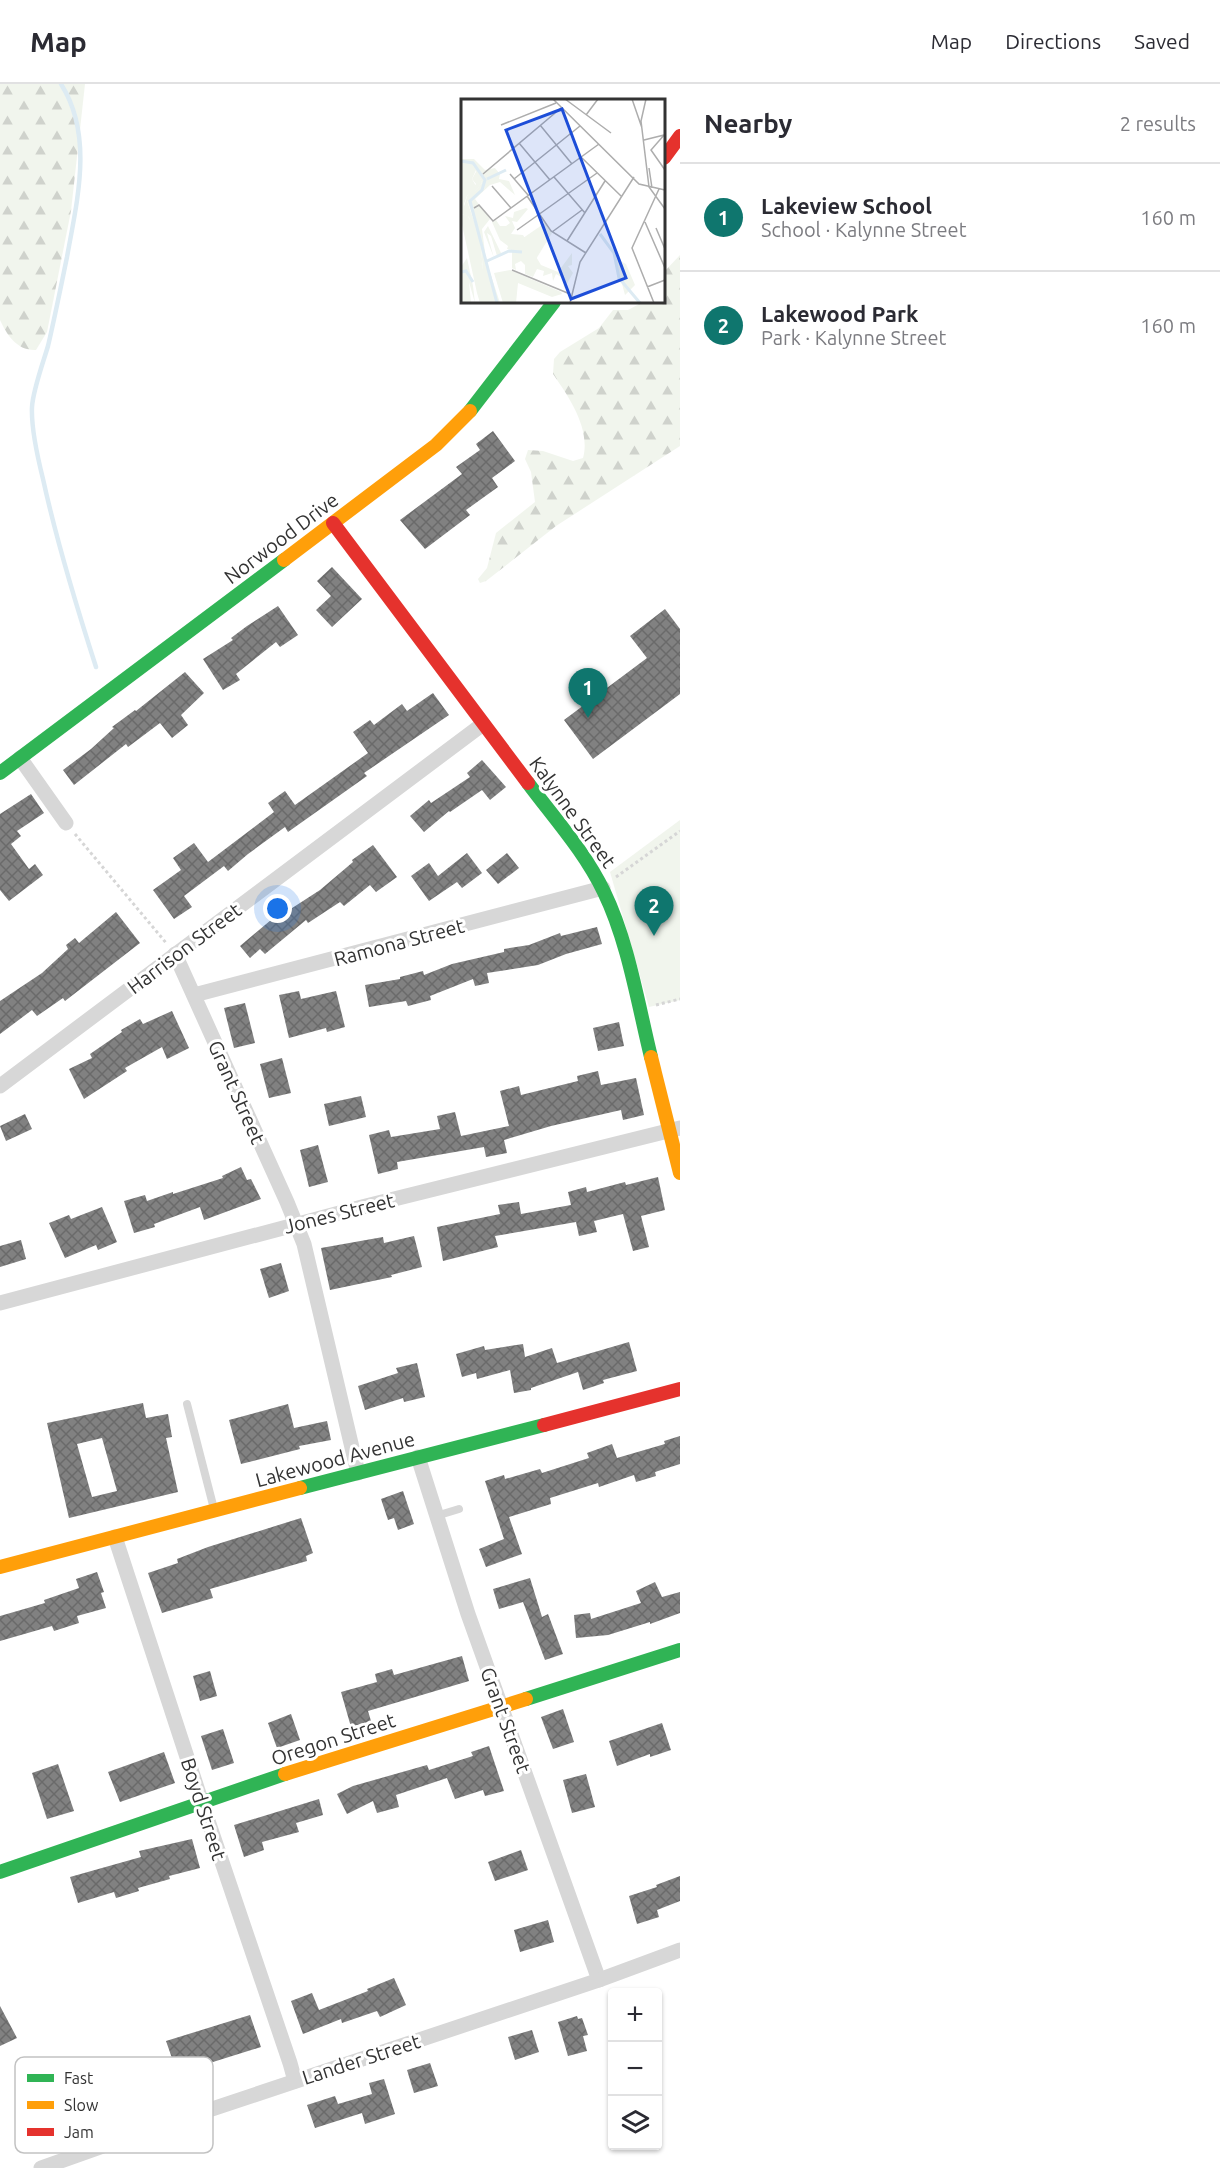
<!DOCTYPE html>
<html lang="en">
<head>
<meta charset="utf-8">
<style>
  body { margin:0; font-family:Ubuntu,sans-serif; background:#f7f7f7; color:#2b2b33 }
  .controls { position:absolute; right:18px; bottom:18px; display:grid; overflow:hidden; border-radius:6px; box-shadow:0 2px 4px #0004 }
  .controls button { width:54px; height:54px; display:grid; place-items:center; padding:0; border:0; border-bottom:2px solid #e1e1e2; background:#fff; color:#2b2b33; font:30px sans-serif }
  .you { position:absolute; left:278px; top:825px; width:21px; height:21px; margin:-15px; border:4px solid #fff; border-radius:50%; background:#1a73e8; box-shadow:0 0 0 9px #1a73e833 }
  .badge { display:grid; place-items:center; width:39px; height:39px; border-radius:50%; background:#0f766e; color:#fff; font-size:20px; font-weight:700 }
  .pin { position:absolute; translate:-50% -50px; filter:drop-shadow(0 2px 3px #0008) }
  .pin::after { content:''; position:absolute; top:32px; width:21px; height:18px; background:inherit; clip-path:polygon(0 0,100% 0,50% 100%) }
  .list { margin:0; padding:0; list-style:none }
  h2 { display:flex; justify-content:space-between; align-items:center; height:78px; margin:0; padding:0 24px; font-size:26px }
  h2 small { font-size:20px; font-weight:400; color:#7c7c81 }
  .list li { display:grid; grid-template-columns:39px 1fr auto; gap:18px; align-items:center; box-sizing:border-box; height:108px; padding:0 24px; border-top:2px solid #e1e1e2 }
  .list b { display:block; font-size:22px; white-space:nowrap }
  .list p { margin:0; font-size:20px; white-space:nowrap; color:#7c7c81 }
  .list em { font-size:20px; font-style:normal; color:#7c7c81 }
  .icon { flex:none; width:33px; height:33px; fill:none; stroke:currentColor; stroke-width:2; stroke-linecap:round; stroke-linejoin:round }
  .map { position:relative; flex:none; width:680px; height:2084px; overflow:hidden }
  header { display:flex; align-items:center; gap:36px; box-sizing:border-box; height:84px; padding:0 30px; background:#fff; border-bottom:2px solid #e1e1e2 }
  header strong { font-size:28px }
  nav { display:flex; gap:33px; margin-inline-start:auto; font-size:21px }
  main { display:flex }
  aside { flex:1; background:#fff }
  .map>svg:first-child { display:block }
  .forest { fill:url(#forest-firs) }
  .green { fill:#f1f5ed }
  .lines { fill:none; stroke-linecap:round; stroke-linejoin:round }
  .stream { stroke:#ddebf3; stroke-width:4.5 }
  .building { fill:url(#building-cross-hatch); fill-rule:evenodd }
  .path { stroke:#d6d6d6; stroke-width:3; stroke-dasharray:3 3; stroke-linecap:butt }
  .lane { stroke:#d7d7d7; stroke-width:8 }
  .street { stroke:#d7d7d7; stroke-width:15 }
  .fast { stroke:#30b455; stroke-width:14 }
  .slow { stroke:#ff9f0a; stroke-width:14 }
  .jam { stroke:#e5322d; stroke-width:14 }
  .labels { text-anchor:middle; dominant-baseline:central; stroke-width:6; stroke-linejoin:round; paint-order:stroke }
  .street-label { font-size:20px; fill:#333; stroke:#fff }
  .inset-river { fill:none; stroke:#ddebf3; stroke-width:3 }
  .inset-road { fill:none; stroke:#adadad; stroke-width:1.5 }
  .view { fill:#1d4ed8; fill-opacity:0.15; stroke:#1d4ed8; stroke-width:3 }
  .inset-edge { fill:none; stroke:#333; stroke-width:3 }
  .key { fill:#fff; stroke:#c2c2c2; stroke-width:1.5 }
  .key-label { font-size:16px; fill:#333 }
</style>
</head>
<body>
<header>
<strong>Map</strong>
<nav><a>Map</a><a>Directions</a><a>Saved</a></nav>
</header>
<main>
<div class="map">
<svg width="680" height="2084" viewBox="0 0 680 2084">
  <defs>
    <pattern id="forest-firs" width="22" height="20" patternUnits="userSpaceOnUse" patternTransform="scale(1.5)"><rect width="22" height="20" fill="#f1f5ed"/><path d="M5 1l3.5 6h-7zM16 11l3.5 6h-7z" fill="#cfd2cc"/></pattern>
    <pattern id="building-cross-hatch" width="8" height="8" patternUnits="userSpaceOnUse" patternTransform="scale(1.5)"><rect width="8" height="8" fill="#818181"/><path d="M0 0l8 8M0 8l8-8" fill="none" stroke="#6a6a6a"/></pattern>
  </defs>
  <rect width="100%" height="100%" fill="#fff"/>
  <g class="forest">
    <path d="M0,0H85L71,127L47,248L36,266C17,267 7,251 0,236Z"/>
    <path d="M680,171V362L556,442L486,497L480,499L478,495L487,484L496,449L535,418L531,388L525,375L528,366L543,367L573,377L583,374C591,345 569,313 553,290L554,275L560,268L599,244L613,226H628L643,218H664V188Z"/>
  </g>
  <path class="green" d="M680,736V916L649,923L610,788Z"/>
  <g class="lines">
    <path class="stream" d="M61,0C94,52 77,117 67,173C61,202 55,232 48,262C43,279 33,306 32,323C31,344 38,375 43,395C57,459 76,521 96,583"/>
  </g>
  <g class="building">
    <path d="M493,347L515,377L492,394L498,403L466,426L470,431L425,465L400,436L462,390L456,383L480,366L476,360Z"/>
    <path d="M332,483L362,515L332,543L316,526L331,512L317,497Z"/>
    <path d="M278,522L298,551L280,563L276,558L236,590L240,596L223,606L203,575L233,556L231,554L247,542Z"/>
    <path d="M665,525L680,545V610L593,675L564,636L647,574L630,552Z"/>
    <path d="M185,588L204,609L181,631L188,641L172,654L160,639L128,663L126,660L74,701L63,686L91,665L114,644L112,643L135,626L136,627Z"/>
    <path d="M433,609L449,631L364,689L367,692L288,748L285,743L248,770L228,787L224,782L184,812L192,823L174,835L153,806L181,786L173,774L194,759L208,778L274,728L268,719L285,707L295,721L368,669L353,648L370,636L374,641L402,620L407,627Z"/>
    <path d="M482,676L506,703L490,716L482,706L450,728L449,727L424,748L410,732L429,716L431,719L470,693L467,689Z"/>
    <path d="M31,710L44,729L17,747L21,752L11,760L29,785L35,780L43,791L9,817L0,806V730Z"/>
    <path d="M373,761L397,793L376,808L370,801L344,822L340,818L308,839L306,836L265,870L260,865L250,874L240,862L284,825L286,828L320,806L353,778L352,776Z"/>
    <path d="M467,769L482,789L462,804L457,798L429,817L411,792L429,779L438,792Z"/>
    <path d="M507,769L519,784L498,800L486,786Z"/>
    <path d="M116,828L140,859L65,917L63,914L37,932L32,926L0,950V917L42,889L68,865L66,861L75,854L79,859Z"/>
    <path d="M597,843L602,860L566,870L538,881L487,889L489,899L475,902L473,895L430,912L431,916L408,922L406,917L369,923L365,901L400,895V893L423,887L424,891L452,880L504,868V865L529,861L560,849L561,852Z"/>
    <path d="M299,907L301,915L336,907L345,943L327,948L326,944L289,954L279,911Z"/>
    <path d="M245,919L255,959L234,964L224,924Z"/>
    <path d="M172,927L189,964L167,975L162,963L125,984L127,987L84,1015L69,985L92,974L90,970L122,948L121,946L140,935L143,940Z"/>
    <path d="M619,938L624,962L598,967L593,944Z"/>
    <path d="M282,974L291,1009L269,1014L260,980Z"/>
    <path d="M598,987L601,1001L636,994L644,1031L623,1036L621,1026L551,1042L504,1056L507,1069L486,1073L484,1063L397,1078L398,1085L378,1090L369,1051L389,1046L391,1053L440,1045L437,1032L455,1028L461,1052L509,1042L500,1007L519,1002L521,1011L578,997L577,992Z"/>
    <path d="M361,1012L366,1033L329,1042L324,1020Z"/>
    <path d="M25,1030L32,1045L6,1057L0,1042Z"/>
    <path d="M318,1061L328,1098L309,1103L300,1066Z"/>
    <path d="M241,1083L247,1096L251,1095L261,1115L204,1136L200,1123L154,1140L155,1143L134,1149L124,1117L145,1111L147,1117L173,1108V1110L223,1094L222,1092Z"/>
    <path d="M658,1093L665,1126L641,1132L649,1163L633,1167L623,1130L594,1137L597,1148L579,1152L576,1138L495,1152L498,1163L443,1177L437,1143L500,1130L498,1121L519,1118L521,1130L571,1121L568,1108L586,1103L587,1108L625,1098L626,1101Z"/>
    <path d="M102,1123L117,1158L98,1166L96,1161L65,1174L49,1139L69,1131L71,1135Z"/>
    <path d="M414,1152L422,1183L391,1191L392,1193L330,1206L321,1164L383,1153L384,1159Z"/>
    <path d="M21,1156L26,1175L0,1183V1162Z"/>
    <path d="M281,1179L289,1207L269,1214L260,1185Z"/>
    <path d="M629,1258L637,1287L603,1296L604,1299L583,1306L578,1288L531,1304V1306L514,1309L510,1286L477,1295L476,1289L462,1293L456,1270L484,1262L485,1266L523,1260L525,1273L552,1264L557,1279Z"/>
    <path d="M417,1279L425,1313L404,1318L403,1314L365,1326L358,1302L398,1289L396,1284Z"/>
    <path d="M143,1319L146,1334L168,1330L172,1353L166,1354L178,1408L69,1434L47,1339ZM102,1354L117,1407L92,1413L77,1360Z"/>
    <path d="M288,1320L294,1344L327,1337L331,1356L299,1362L300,1365L241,1380L229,1336Z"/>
    <path d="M680,1352V1380L655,1388L656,1392L636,1398L634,1391L599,1403L598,1399L550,1414L551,1420L509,1433L522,1470L486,1483L479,1465L504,1455L485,1397L504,1391L505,1395L540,1385L542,1389L589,1374L587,1369L612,1360L617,1374L665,1360L664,1357Z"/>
    <path d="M403,1407L414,1440L398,1446L394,1434L388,1436L381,1415Z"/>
    <path d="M301,1434L313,1469L306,1472L307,1477L210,1505L213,1514L162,1529L148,1489L178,1479L177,1475L208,1463Z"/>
    <path d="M97,1488L104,1508L101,1509L106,1524L77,1532L79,1539L54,1547L52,1542L0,1557V1532L45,1519L44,1516L79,1504L76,1495Z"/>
    <path d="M530,1494L542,1533L548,1530L563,1570L545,1576L523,1518L499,1525L493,1505Z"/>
    <path d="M655,1498L662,1513L680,1508V1529L650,1540V1538L608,1551L576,1554L574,1531L590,1529L591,1535L641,1519L636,1507Z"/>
    <path d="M462,1572L469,1597L368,1627L371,1637L351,1643L341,1608L377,1598L375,1590L392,1585L394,1591Z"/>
    <path d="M210,1587L217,1612L200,1617L193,1592Z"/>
    <path d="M563,1625L574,1658L553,1665L541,1633Z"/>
    <path d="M291,1630L300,1656L277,1664L268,1639Z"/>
    <path d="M662,1639L671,1666L650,1673V1670L617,1682L609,1657Z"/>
    <path d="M223,1645L234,1679L212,1686L201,1652Z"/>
    <path d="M489,1662L504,1707L485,1712L483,1706L455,1715L447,1694L396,1711L399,1723L377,1729L373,1717L347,1730L337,1710L353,1702L427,1681L429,1686L473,1672L471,1668Z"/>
    <path d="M164,1668L175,1699L120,1718L108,1688Z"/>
    <path d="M58,1680L74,1727L47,1735L32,1689Z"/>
    <path d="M586,1690L595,1723L572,1729L563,1696Z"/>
    <path d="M319,1715L323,1731L296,1739L299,1748L262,1758L264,1766L244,1773L234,1741Z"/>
    <path d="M192,1755L200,1784L169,1792L170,1795L138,1804L139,1807L116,1814L114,1808L78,1819L70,1793L141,1773L139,1767Z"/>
    <path d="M521,1766L528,1786L495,1797L488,1778Z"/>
    <path d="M680,1792V1817L657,1826L659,1833L637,1840L629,1812L657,1803L656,1801Z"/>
    <path d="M548,1836L554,1858L520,1868L514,1846Z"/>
    <path d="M394,1894L406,1921L380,1933L377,1927L342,1939L341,1935L303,1950L291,1917L312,1909L319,1926L368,1907L367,1905Z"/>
    <path d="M0,1922L17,1954L0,1962Z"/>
    <path d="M250,1931L261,1963L197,1983L200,1992L181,2000L166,1957Z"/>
    <path d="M577,1932L578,1935L582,1934L588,1951L583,1952L587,1967L568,1972L558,1938Z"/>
    <path d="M532,1946L539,1968L515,1976L508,1953Z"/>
    <path d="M430,1979L438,2002L414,2009L407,1986Z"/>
    <path d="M384,1995L395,2030L365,2040L362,2029L315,2044L307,2021L335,2012L338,2020L372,2010L369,1999Z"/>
  </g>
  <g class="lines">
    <g class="path">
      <path d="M75,750L167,860"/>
      <path d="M616,793L680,747"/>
      <path d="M656,921L680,915"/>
    </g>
    <g class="lane">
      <path d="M187,1320L214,1425"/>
      <path d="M436,1432L459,1425"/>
    </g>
    <g class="street">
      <path d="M20,674L66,739"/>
      <path d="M175,870L287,1118L304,1160L358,1389"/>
      <path d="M194,911L603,804"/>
      <path d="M0,1002L483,640"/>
      <path d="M0,1219L362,1123L680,1044"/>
      <path d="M418,1373L468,1530L599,1896"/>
      <path d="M115,1453L202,1719L290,1979L295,1997"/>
      <path d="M41,2084L137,2050L599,1896L680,1866"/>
    </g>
    <g class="fast">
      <path d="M470,327L554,218"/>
      <path d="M0,689L284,476"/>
      <path d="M528,699C554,734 585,768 604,808C628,857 638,920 651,973"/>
      <path d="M300,1404L544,1341"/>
      <path d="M526,1615L680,1566"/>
      <path d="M0,1788L285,1690"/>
    </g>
    <g class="slow">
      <path d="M284,476L436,361L470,327"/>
      <path d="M651,973L680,1089"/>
      <path d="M0,1483L300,1404"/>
      <path d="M285,1690L526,1615"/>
    </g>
    <g class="jam">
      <path d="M664,74L680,52"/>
      <path d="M333,439L528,699"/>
      <path d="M544,1341L680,1305"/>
    </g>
  </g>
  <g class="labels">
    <g class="street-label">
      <text transform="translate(281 454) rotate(-37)">Norwood Drive</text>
      <text transform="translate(573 728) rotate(54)">Kalynne Street</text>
      <text transform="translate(399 858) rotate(-15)">Ramona Street</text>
      <text transform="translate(184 864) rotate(-37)">Harrison Street</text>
      <text transform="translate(237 1008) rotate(66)">Grant Street</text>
      <text transform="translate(339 1129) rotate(-14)">Jones Street</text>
      <text transform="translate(335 1375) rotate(-15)">Lakewood Avenue</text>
      <text transform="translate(506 1636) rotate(70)">Grant Street</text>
      <text transform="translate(333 1655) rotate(-18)">Oregon Street</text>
      <text transform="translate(204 1725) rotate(72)">Boyd Street</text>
      <text transform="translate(361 1975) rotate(-18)">Lander Street</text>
    </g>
  </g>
  <g transform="translate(461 15)">
    <rect width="204" height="204" fill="#fff"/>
    <path d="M16,71L21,84L6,102L19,139L22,171L8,118L1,115L6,97L15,85L11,80Z" fill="#f1f5ed"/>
    <path d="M0,60H13L24,71L34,69L39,75L38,80L48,82L54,96L39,83L29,86L14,100L29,120L21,130L25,161L39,204H19L16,194L0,121ZM15,71L21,84L6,101L19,139L22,171L14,131L7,117L1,115L5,114L3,105L6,97L15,87L11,80ZM65,109L67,110L56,123L51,122L54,129L50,135L62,136L80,166L97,173L111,154V166L107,167L112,174L103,190L102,179L95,175L92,182L91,174L82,177L83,172L76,170L72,178L64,175V166L60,162L54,165L55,171L51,169V151L46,150L47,147L39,141L31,123L35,121L39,127H45L49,124L44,117L52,119L53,113ZM6,159L12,187L14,204L8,183L10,204H0V168ZM154,159L165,165L174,186L164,196ZM49,171L100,193L101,195L91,198L57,184L55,204H42L33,174Z" fill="#f1f5ed" fill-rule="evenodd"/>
    <path d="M27,127L40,154L36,157L30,137L26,134L33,159L23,133Z" fill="#f1f5ed"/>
    <path d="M84,124L91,134L72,165L60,161L49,148Z" fill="#f1f5ed"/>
    <path class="inset-river" d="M0,62L12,64L24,81L21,91L9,102L36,204M26,80L45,71M139,135L153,154L158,179L179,204M26,162L48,152L61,153M0,173L5,172L12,183"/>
    <path class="inset-road" d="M92,0L178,85L204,91M104,0L150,34M171,0L181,29M185,0L180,22L188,88L204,110M125,16L137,0M40,26L95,4M79,26L111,65M204,35L190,51L204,71M183,41L203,36M58,44L89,81M120,58L160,97M188,69L191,89M22,75L100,9M49,75L67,96M93,78L124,114M53,80L119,27M31,87L50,109M66,97L90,132L125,154M13,109L18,106L32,122L138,45M184,123L204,169M195,129L204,150M56,131L136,74M91,133L121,111M106,142L144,82M51,171L109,195M186,188L204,181M109,204L119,163L173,78M193,204L171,149L198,90"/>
    <path class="view" d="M101,10L165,179L110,200L45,31Z"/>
    <rect width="204" height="204" class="inset-edge"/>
  </g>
  <rect x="15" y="1973" width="198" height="96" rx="9" class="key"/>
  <rect x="27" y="1990" width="27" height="8" fill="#30b455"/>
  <rect x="27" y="2017" width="27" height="8" fill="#ff9f0a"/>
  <rect x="27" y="2044" width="27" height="8" fill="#e5322d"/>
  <g class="key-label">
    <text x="64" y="2000">Fast</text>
    <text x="64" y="2027">Slow</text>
    <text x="64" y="2054">Jam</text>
  </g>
</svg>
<div class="controls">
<button>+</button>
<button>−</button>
<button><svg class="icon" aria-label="layers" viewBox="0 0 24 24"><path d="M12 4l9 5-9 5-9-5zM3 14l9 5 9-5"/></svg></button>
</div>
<div class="you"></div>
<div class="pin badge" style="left:588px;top:634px">1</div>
<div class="pin badge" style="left:654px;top:852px">2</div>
</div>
<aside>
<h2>Nearby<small>2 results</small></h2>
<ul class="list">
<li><span class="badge">1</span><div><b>Lakeview School</b><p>School · Kalynne Street</p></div><em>160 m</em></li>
<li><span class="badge">2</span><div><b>Lakewood Park</b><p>Park · Kalynne Street</p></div><em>160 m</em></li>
</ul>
</aside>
</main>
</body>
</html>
